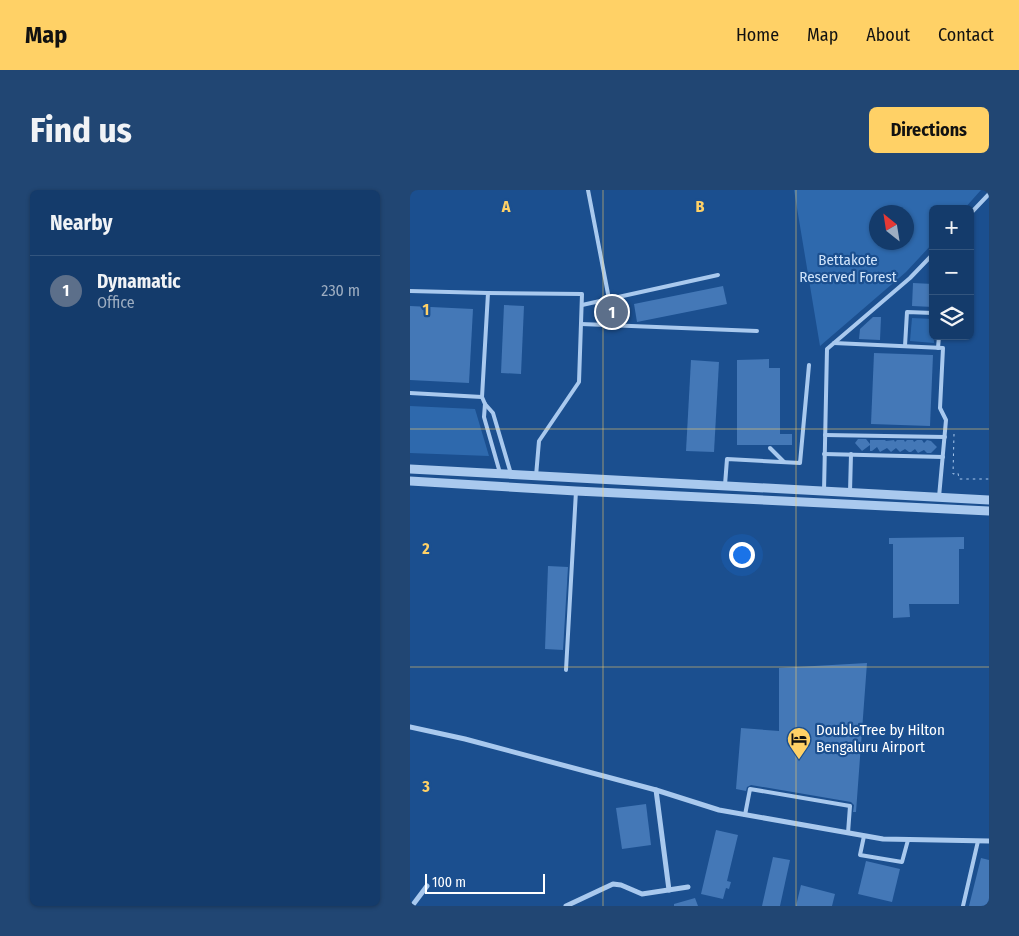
<!DOCTYPE html>
<html lang="en">
<head>
<meta charset="utf-8">
<style>
  body { margin:0; font-family:"Fira Sans Condensed",sans-serif; background:#214673; color:#f1f3f6 }
  .controls { position:absolute; right:15px; top:15px; display:grid; overflow:hidden; border-radius:8px; box-shadow:0 1px 4px #0004 }
  .controls button { width:45px; height:45px; display:grid; place-items:center; padding:0; border:0; border-bottom:1px solid #33557e; background:#143b6b; color:#f1f3f6; font:25px sans-serif }
  .compass { position:absolute; left:459px; top:15px; width:45px; height:45px; border-radius:50%; background:#143b6b; box-shadow:0 1px 4px #0004; rotate:330deg }
  .scale { position:absolute; left:15px; bottom:12px; width:120px; box-sizing:border-box; padding-left:5px; border:2px solid #fff; border-top:0; font-size:14px; line-height:18px; white-space:nowrap; color:#fff; -webkit-text-stroke:4px #1b4f8f; paint-order:stroke }
  .you { position:absolute; left:331px; top:364px; width:18px; height:18px; margin:-12px; border:4px solid #fff; border-radius:50%; background:#1a73e8; box-shadow:0 0 0 8px #1a73e833 }
  .badge { display:grid; place-items:center; width:32px; height:32px; border-radius:50%; background:#ffd166; color:#fff; font-size:16px; font-weight:700 }
  .pin { position:absolute; translate:-50% -50%; border:2px solid #fff; box-shadow:0 1px 5px #0006 }
  .list { margin:0; padding:0; list-style:none }
  h2 { display:flex; justify-content:space-between; align-items:center; height:65px; margin:0; padding:0 20px; font-size:21px }
  h2 small { font-size:16px; font-weight:400; color:#9dadc1 }
  .list li { display:grid; grid-template-columns:32px 1fr auto; gap:15px; align-items:center; box-sizing:border-box; height:70px; padding:0 20px; border-top:1px solid #33557e }
  .list b { display:block; font-size:19px; white-space:nowrap }
  .list p { margin:0; font-size:16px; white-space:nowrap; color:#9dadc1 }
  .list em { font-size:16px; font-style:normal; color:#9dadc1 }
  .icon { flex:none; width:28px; height:28px; fill:none; stroke:currentColor; stroke-width:2; stroke-linecap:round; stroke-linejoin:round }
  .map { position:relative; flex:none; width:579px; height:716px; overflow:hidden; border-radius:8px }
  header { display:flex; align-items:center; gap:30px; box-sizing:border-box; height:70px; padding:0 25px; background:#ffd166; color:#111 }
  header strong { font-size:24px }
  nav { display:flex; gap:28px; margin-inline-start:auto; font-size:18px }
  .intro { display:flex; align-items:center; justify-content:space-between; box-sizing:border-box; height:120px; padding:0 30px }
  h1 { margin:0; font-size:35px }
  .button { padding:12px 22px; border-radius:8px; background:#ffd166; color:#111; font-size:18px; font-weight:700 }
  main { display:flex; gap:30px; padding:0 30px }
  aside { flex:1; background:#143b6b; border-radius:8px; box-shadow:0 1px 4px #0004 }
  .map>svg:first-child { display:block }
  .green { fill:#2e69ad; fill-rule:evenodd }
  .building { fill:#4478b7 }
  .lines { fill:none; stroke-linecap:round; stroke-linejoin:round }
  .path { stroke:#a9c9ee; stroke-width:1; stroke-dasharray:2.5 4; stroke-linecap:butt }
  .service { stroke:#a9c9ee; stroke-width:4 }
  .minor { stroke:#a9c9ee; stroke-width:5 }
  .tertiary { stroke:#a9c9ee; stroke-width:9 }
  .grid { fill:none; stroke:#ffd166; stroke-width:1; stroke-opacity:0.55 }
  .labels { text-anchor:middle; dominant-baseline:central; stroke-width:4.5; stroke-linejoin:round; paint-order:stroke }
  .park-label { font-size:15px; fill:#cfe3fa; stroke:#1b4f8f }
  .poi-label { font-size:15px; fill:#fff; stroke:#1b4f8f; text-anchor:start }
  .grid-label { font-size:16px; text-anchor:middle; font-weight:bold; fill:#ffd166; stroke:#1b4f8f; stroke-width:4.5; stroke-linejoin:round; paint-order:stroke }
</style>
</head>
<body>
<header>
<strong>Map</strong>
<nav><a>Home</a><a>Map</a><a>About</a><a>Contact</a></nav>
</header>
<div class="intro"><h1>Find us</h1><a class="button">Directions</a></div>
<main>
<aside>
<h2>Nearby<small></small></h2>
<ul class="list">
<li><span class="badge" style="background:#5c6f8a">1</span><div><b>Dynamatic</b><p>Office</p></div><em>230 m</em></li>
</ul>
</aside>
<div class="map">
<svg width="579" height="716" viewBox="0 0 579 716">
  <rect width="100%" height="100%" fill="#1b4f8f"/>
  <g class="green">
    <path d="M384,0H571L554,19H523V53L496,82L410,156ZM497,22V52H467V22Z"/>
    <path d="M502,128L523,129L524,153L500,151Z"/>
    <path d="M0,216L65,219L79,266L0,263Z"/>
  </g>
  <g class="building">
    <path d="M503,93L523,94V117L502,116Z"/>
    <path d="M313,96L317,114L227,132L224,114Z"/>
    <path d="M94,115L114,116L111,184L91,183Z"/>
    <path d="M0,116L63,119L59,193L0,190Z"/>
    <path d="M463,127H471L470,150L449,149L450,139Z"/>
    <path d="M464,163L523,165L520,236L461,234Z"/>
    <path d="M359,169V178H370V244H382V255H327V170Z"/>
    <path d="M281,170L309,172L304,262L276,261Z"/>
    <path d="M448,249H456L460,254V250H475L476,251L484,250L485,252L487,250H494L495,252L497,250H503L504,252L507,250H512L514,253L517,250L521,251L527,257L521,263H517L514,260L508,263L505,259L501,262H499L495,259L490,262L486,258L481,262L477,258L470,262L467,257L462,261H460V255L452,261L445,253Z"/>
    <path d="M554,347V359H549V414H499L500,427L483,428V354H479V348Z"/>
    <path d="M138,376L158,377L153,460L135,459Z"/>
    <path d="M457,473L446,622H443L444,615L441,612L341,595L337,597L336,601L326,599L331,538L369,541V478Z"/>
    <path d="M236,614L241,655L212,659L206,618Z"/>
    <path d="M306,640L328,645L317,691L321,692L319,699L316,698L313,709L291,704Z"/>
    <path d="M363,667L380,670L370,716H352Z"/>
    <path d="M571,668L579,670V716H559Z"/>
    <path d="M456,671L490,679L482,712L448,704Z"/>
    <path d="M391,695L425,704L422,716H386Z"/>
    <path d="M285,708L288,716H264V714Z"/>
  </g>
  <g class="lines">
    <path class="path" d="M544,244L543,284L548,283L549,289H579"/>
    <g class="service">
      <path d="M178,0L199,109"/>
      <path d="M560,24L579,4"/>
      <path d="M0,101L78,103L72,207L75,214L83,223L101,284"/>
      <path d="M78,103L172,104L169,192L129,251L126,286"/>
      <path d="M172,115L308,85"/>
      <path d="M171,134L347,141"/>
      <path d="M424,153L533,158L530,218L536,230L529,307"/>
      <path d="M495,156L497,122L523,123"/>
      <path d="M528,158L529,146"/>
      <path d="M0,203L72,207"/>
      <path d="M75,214L74,227L90,283"/>
      <path d="M415,245L535,247"/>
      <path d="M360,258L374,272"/>
      <path d="M414,264L533,267"/>
      <path d="M315,295L317,269L390,273L399,175"/>
      <path d="M414,301L417,159L500,88L523,64"/>
      <path d="M440,302L441,264"/>
      <path d="M156,480L166,301"/>
      <path d="M335,625L340,599L440,616L438,643"/>
      <path d="M454,646L450,665L492,672L498,650"/>
      <path d="M553,716L568,651"/>
    </g>
    <g class="minor">
      <path d="M0,537L55,549L246,600L309,620L473,649L579,651"/>
      <path d="M246,600L259,700"/>
      <path d="M2,716L17,696"/>
      <path d="M156,716L203,694L211,695L232,704L278,697"/>
    </g>
    <g class="tertiary">
      <path d="M0,279L579,310"/>
      <path d="M0,291L166,301L579,321"/>
    </g>
  </g>
  <path class="grid" d="M193,0V716M386,0V716M0,239H579M0,477H579"/>
  <defs>
    <g id="hotel-pin" transform="scale(1.25)"><path d="M0 17L-7.5 6A9.5 9.5 0 1 1 7.5 6Z" fill="#ffd166" stroke="#1b4f8f"/><path d="M-6-4.5h1.5V1H6V5H4.5V3h-9V5H-6ZM-4 0a1.8 1.8 0 1 1 3.6 0ZM.5 0V-2.5h3Q6-2.5 6 0Z" fill="#111"/></g>
  </defs>
  <g fill-rule="evenodd">
    <use href="#hotel-pin" x="389" y="549"/>
  </g>
  <g class="labels">
    <g class="park-label">
      <text x="438" y="70">Bettakote<tspan x="438" dy="17">Reserved Forest</tspan></text>
    </g>
    <g class="poi-label">
      <text x="406" y="540">DoubleTree by Hilton<tspan x="406" dy="17">Bengaluru Airport</tspan></text>
    </g>
  </g>
  <g class="grid-label">
    <text x="96" y="22">A</text>
    <text x="290" y="22">B</text>
    <text x="16" y="125">1</text>
    <text x="16" y="364">2</text>
    <text x="16" y="602">3</text>
  </g>
</svg>
<div class="controls">
<button>+</button>
<button>−</button>
<button><svg class="icon" aria-label="layers" viewBox="0 0 24 24"><path d="M12 4l9 5-9 5-9-5zM3 14l9 5 9-5"/></svg></button>
</div>
<svg class="compass" viewBox="-18 -18 36 36"><path d="M0-13l5 13h-10z" fill="#e53935"/><path d="M0 13l5-13h-10z" fill="#9dadc1"/></svg>
<div class="scale">100 m</div>
<div class="you"></div>
<div class="pin badge" style="left:202px;top:122px;background:#5c6f8a">1</div>
</div>
</main>
</body>
</html>
